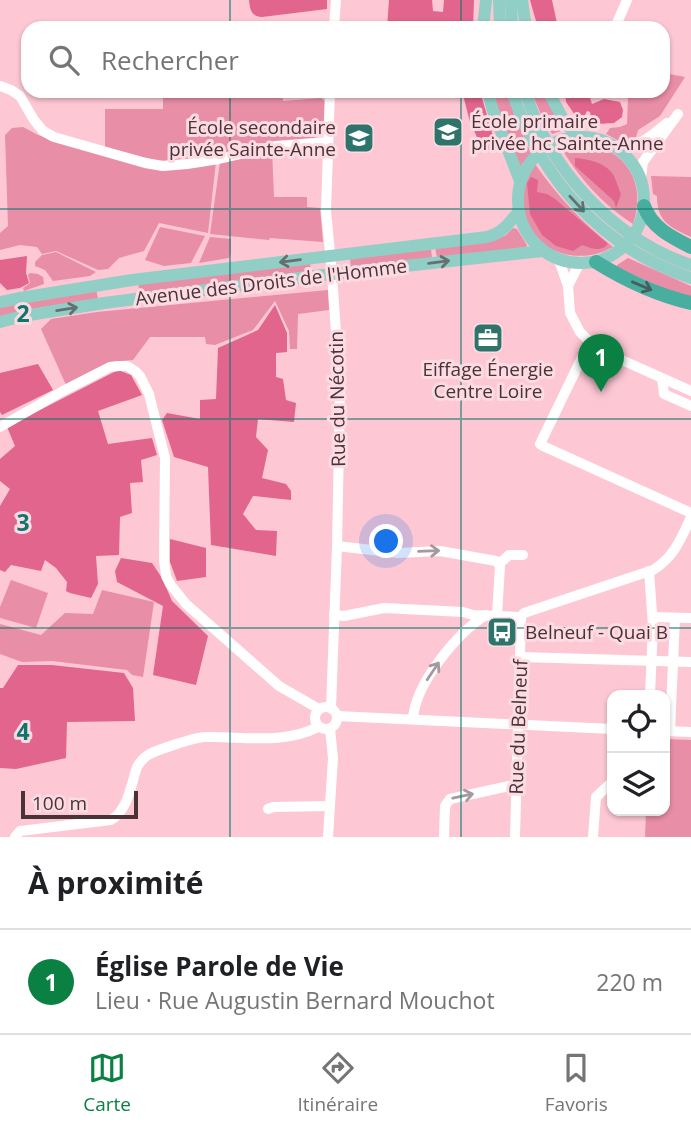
<!DOCTYPE html>
<html lang="fr">
<head>
<meta charset="utf-8">
<style>
  body { margin:0; font-family:"Open Sans",sans-serif; background:#f6f6f6; color:#202124 }
  .controls { position:absolute; right:21px; bottom:21px; display:grid; overflow:hidden; border-radius:14px; box-shadow:0 2px 5px #0004 }
  .controls button { width:63px; height:63px; display:grid; place-items:center; padding:0; border:0; border-bottom:2px solid #e0e0e0; background:#fff; color:#202124; font:35px sans-serif }
  .scale { position:absolute; left:21px; bottom:18px; width:117px; box-sizing:border-box; padding-left:7px; border:4px solid #483338; border-top:0; font-size:19px; line-height:24px; white-space:nowrap; color:#483338; -webkit-text-stroke:5px #fcdbe3; paint-order:stroke }
  .you { position:absolute; left:387px; top:542px; width:24px; height:24px; margin:-18px; border:5px solid #fff; border-radius:50%; background:#1a73e8; box-shadow:0 0 0 10px #1a73e833 }
  .badge { display:grid; place-items:center; width:46px; height:46px; border-radius:50%; background:#0b8043; color:#fff; font-size:23px; font-weight:700 }
  .pin { position:absolute; translate:-50% -58px; filter:drop-shadow(0 2px 4px #0008) }
  .pin::after { content:''; position:absolute; top:37px; width:24px; height:21px; background:inherit; clip-path:polygon(0 0,100% 0,50% 100%) }
  .list { margin:0; padding:0; list-style:none }
  h2 { display:flex; justify-content:space-between; align-items:center; height:91px; margin:0; padding:0 28px; font-size:30px }
  h2 small { font-size:23px; font-weight:400; color:#757577 }
  .list li { display:grid; grid-template-columns:46px 1fr auto; gap:21px; align-items:center; box-sizing:border-box; height:105px; padding:0 28px; border-top:2px solid #e0e0e0 }
  .list b { display:block; font-size:26px; white-space:nowrap }
  .list p { margin:0; font-size:23px; white-space:nowrap; color:#757577 }
  .list em { font-size:23px; font-style:normal; color:#757577 }
  .icon { flex:none; width:38px; height:38px; fill:none; stroke:currentColor; stroke-width:2; stroke-linecap:round; stroke-linejoin:round }
  .map { position:relative; flex:none; width:691px; height:837px; overflow:hidden }
  .search { position:absolute; background:#fff; box-shadow:0 2px 5px #0004; left:21px; right:21px; top:21px; height:77px; display:flex; align-items:center; gap:18px; box-sizing:border-box; padding:0 24px; border-radius:21px; color:#757577; font-size:26px }
  .sheet { height:196px; background:#fff }
  nav { display:flex; justify-content:space-around; align-items:center; box-sizing:border-box; height:98px; border-top:2px solid #e0e0e0; background:#fff; font-size:19px; color:#757577 }
  nav a { display:grid; justify-items:center; gap:4px }
  nav .on { color:#0b8043 }
  .map>svg:first-child { display:block }
  .green { fill:#e98ea7 }
  .forest { fill:#e1658c }
  .lines { fill:none; stroke-linecap:round; stroke-linejoin:round }
  .minor { stroke:#fff; stroke-width:10 }
  .major { stroke:#91cfc6; stroke-width:12 }
  .highway { stroke:#48afa0; stroke-width:14 }
  .oneway { stroke:#657171 }
  .oneway2 { stroke:#485e5c }
  .oneway3 { stroke:#a4999c }
  .grid { fill:none; stroke:#0f766e; stroke-width:2; stroke-opacity:0.55 }
  .labels { text-anchor:middle; dominant-baseline:central; stroke-width:6; stroke-linejoin:round; paint-order:stroke }
  .poi-label { font-size:19px; fill:#483338; stroke:#fcdbe3; text-anchor:start }
  .street-label { font-size:19px; fill:#483338; stroke:#fcdbe3 }
  .grid-label { font-size:23px; text-anchor:middle; font-weight:bold; fill:#0f766e; stroke:#fcdbe3; stroke-width:6; stroke-linejoin:round; paint-order:stroke }
</style>
</head>
<body>
<div class="map">
<svg width="691" height="837" viewBox="0 0 691 837">
  <rect width="100%" height="100%" fill="#fdc7d4"/>
  <g class="green">
    <path d="M669,74L685,77L660,116L638,130L636,137L638,141L621,142L606,134L610,128L620,127L627,124L628,98L631,91H663V78Z"/>
    <path d="M163,91H274V92L283,93V101L321,98L325,101L323,134L314,138L261,145L215,157L159,161L105,147V109H163Z"/>
    <path d="M492,91H507L515,117L531,153L519,168Z"/>
    <path d="M531,91H543L564,130L552,134L543,119Z"/>
    <path d="M23,127L38,135L144,165L216,162L208,233L159,223L144,251L119,258L108,269L98,270L56,251L42,254L37,247L20,245L0,250V233L8,226L5,135L12,128Z"/>
    <path d="M582,142C626,149 647,182 633,224C602,204 579,178 560,146Z"/>
    <path d="M272,150L274,197H307V207L320,208L323,242L270,238L269,240L210,234L220,162Z"/>
    <path d="M535,164C557,196 583,223 613,247C571,271 516,244 523,193C524,182 527,172 535,164Z"/>
    <path d="M651,176L691,177V237C670,227 657,222 657,196L653,194Z"/>
    <path d="M160,227L205,236L191,263L164,266L145,260Z"/>
    <path d="M513,228L517,229L527,245L526,247L437,258L435,247L495,240L506,235Z"/>
    <path d="M210,237L231,239V254L229,258L199,263Z"/>
    <path d="M431,248L432,258L351,268L350,258Z"/>
    <path d="M56,252L96,272L90,276L53,281L45,270L35,266V262L42,255Z"/>
    <path d="M628,258L691,286V300L617,268V265Z"/>
    <path d="M310,262L311,273L140,294L138,283Z"/>
    <path d="M30,273L38,274L43,277L44,284L24,291L23,288L30,283L28,275Z"/>
    <path d="M96,289L98,299L0,317V306Z"/>
    <path d="M328,290L329,310L298,314L297,349H290L289,331L275,301L253,330L215,345L206,344L205,337H150L133,360L110,362L66,385L41,329L51,319L97,312Z"/>
    <path d="M11,580L48,593L36,628L0,618V607Z"/>
    <path d="M102,590L154,602L143,677L132,675L127,670L52,661L22,662L0,654V624L41,635L65,613L93,614Z"/>
    <path d="M665,739L691,740V837H645L646,811H665Z"/>
  </g>
  <g class="forest">
    <path d="M249,0H327V9L262,17C251,16 250,10 249,0Z"/>
    <path d="M389,0H432L433,11L443,12L444,0H474L473,28H387Z"/>
    <path d="M530,0H552L558,28H538Z"/>
    <path d="M462,91H480L495,143L490,150H483L470,122Z"/>
    <path d="M565,91H588L592,104L604,99L620,102L623,110L622,117L614,123L597,124L592,121L590,112L587,111L584,117L577,118L566,102Z"/>
    <path d="M575,158C587,159 604,162 612,173C616,178 618,188 621,194L616,208L614,201L575,166Z"/>
    <path d="M531,177L538,180L537,192L547,194L555,199L608,244C600,253 591,248 582,245L573,251L556,246L542,235L530,214L527,183Z"/>
    <path d="M27,256L26,273L29,283L20,288L7,290L0,283V260Z"/>
    <path d="M275,305L287,333V352L276,353V377L283,379L286,400L296,403L294,422L258,419L256,437L268,450L262,478L286,484L291,491V500L253,496L243,514L256,530L277,531L276,556L211,545L208,467L174,457L162,420L167,413L200,419V400L216,399L218,348L258,330Z"/>
    <path d="M38,364L53,390L2,415L0,412V373Z"/>
    <path d="M118,370L131,375L142,395L98,411L108,444L152,438L157,455L141,460L143,482L130,483L132,513L120,517L119,555L96,556L98,584L91,598L70,593L66,591L67,582L56,568L45,560L41,571L11,565L5,572L0,570V506L10,489L0,481V459L15,446L7,427Z"/>
    <path d="M170,539L206,548V577L177,581L170,562Z"/>
    <path d="M121,558L152,563L162,578L172,601L208,636L196,685L153,675L163,606L117,582L115,571Z"/>
    <path d="M18,665H52L124,673L133,688L135,721L67,722L66,758L16,769L0,768V688H3Z"/>
  </g>
  <g class="lines">
    <g class="minor">
      <path d="M334,28L336,0"/>
      <path d="M617,28V23L627,0"/>
      <path d="M0,86L11,90L20,96L34,120L43,131L54,137L145,163L163,166L187,164L219,159L275,146L328,142"/>
      <path d="M330,91L326,211L332,274L340,392L337,546L331,708"/>
      <path d="M614,146C640,148 648,138 667,123"/>
      <path d="M641,178L643,162L678,114"/>
      <path d="M559,260L568,286L570,313L580,332L591,343L604,352L691,391"/>
      <path d="M568,286L579,264"/>
      <path d="M591,343L586,349L540,444L543,446L691,513"/>
      <path d="M662,379L664,394L691,406"/>
      <path d="M0,427L63,391L110,367L119,366H127L135,371L140,376L149,394L165,458L164,560L166,576L170,584L186,604L279,686L319,709"/>
      <path d="M337,546L398,553L440,551L496,561L500,566L497,615"/>
      <path d="M499,564L509,555H523"/>
      <path d="M649,571L653,626L650,695"/>
      <path d="M334,615L344,616L384,608L463,612L473,615L521,617L524,613L653,570C674,557 681,539 691,517"/>
      <path d="M653,617L691,618"/>
      <path d="M521,657L691,662"/>
      <circle cx="326" cy="718" r="11"/>
      <path d="M337,716L612,729"/>
      <path d="M413,719C415,684 457,633 486,615"/>
      <path d="M665,731L691,732"/>
      <path d="M670,731L675,618"/>
      <path d="M268,809L273,807L329,806"/>
      <path d="M15,837L20,831L111,820C128,810 131,785 137,767C140,762 143,758 148,755C156,750 196,737 205,737C243,736 283,745 318,727"/>
      <path d="M328,837L333,758L330,729"/>
      <path d="M444,837L445,806L450,799L509,786H516"/>
      <path d="M515,837L521,617"/>
      <path d="M593,837L596,797L612,782"/>
    </g>
    <g class="major">
      <path d="M499,0L500,28"/>
      <path d="M511,0L512,28"/>
      <path d="M522,0L526,28"/>
      <path d="M483,28L486,0"/>
      <path d="M488,91L492,108L520,181"/>
      <path d="M512,91C540,179 602,248 691,278"/>
      <path d="M525,91C550,170 612,238 691,265"/>
      <path d="M548,91L563,119L569,127L581,136"/>
      <circle cx="581" cy="200" r="63"/>
      <path d="M0,302L20,298L132,280L487,237C502,233 509,224 518,212"/>
      <path d="M0,322L23,316L104,303L314,276L542,251"/>
    </g>
    <g class="highway">
      <path d="M644,206C652,228 671,237 691,247"/>
      <path d="M596,262C625,280 657,295 691,303"/>
    </g>
  </g>
  <defs><path id="oneway-shaft" d="M-6 0H5M1.5-3L5.5 0L1.5 3" fill="none" stroke-width="1.6" stroke-linecap="round" stroke-linejoin="round" transform="scale(1.75)"/></defs>
  <g class="oneway">
    <use href="#oneway-shaft" transform="translate(577 204) rotate(47)"/>
    <use href="#oneway-shaft" transform="translate(290 261) rotate(173)"/>
    <use href="#oneway-shaft" transform="translate(439 262) rotate(-7)"/>
    <use href="#oneway-shaft" transform="translate(67 309) rotate(-9)"/>
  </g>
  <use class="oneway2" href="#oneway-shaft" transform="translate(642 286) rotate(23)"/>
  <g class="oneway3">
    <use href="#oneway-shaft" transform="translate(429 551) rotate(-2)"/>
    <use href="#oneway-shaft" transform="translate(433 671) rotate(-56)"/>
    <use href="#oneway-shaft" transform="translate(463 796) rotate(-12)"/>
  </g>
  <path class="grid" d="M230,0V28M461,0V28M230,91V837M461,91V837M0,209H691M0,419H691M0,628H691"/>
  <defs>
    <g id="school-square" transform="scale(1.575)"><rect x="-9" y="-9" width="18" height="18" rx="4" fill="#2e746a" stroke="#fcdbe3"/><path d="M0-5L7-2L0 1L-7-2ZM-4 1L0 2.5L4 1V4Q0 6-4 4Z" fill="#fff"/></g>
    <g id="office-square" transform="scale(1.575)"><rect x="-9" y="-9" width="18" height="18" rx="4" fill="#2e746a" stroke="#fcdbe3"/><path d="M-6-3h4V-5.5h4V-3h4V5H-6ZM-1-4.5V-3h2v-1.5ZM-6 0V1H6V0Z" fill="#fff"/></g>
    <g id="bus-square" transform="scale(1.575)"><rect x="-9" y="-9" width="18" height="18" rx="4" fill="#2e746a" stroke="#fcdbe3"/><path d="M-5-6H5V4H4V6H2V4H-2V6H-4V4H-5ZM-3.5-4V0h7V-4ZM-3.5 1.2v1.5H-2V1.2ZM2 1.2v1.5H3.5V1.2Z" fill="#fff"/></g>
  </defs>
  <g fill-rule="evenodd">
    <use href="#school-square" x="448" y="132"/>
    <use href="#school-square" x="359" y="138"/>
    <use href="#office-square" x="488" y="338"/>
    <use href="#bus-square" x="502" y="632"/>
  </g>
  <g class="labels">
    <g class="poi-label">
      <text x="471" y="121">École primaire<tspan x="471" dy="22">privée hc Sainte-Anne</tspan></text>
      <text x="336" y="127" text-anchor="end">École secondaire<tspan x="336" dy="22">privée Sainte-Anne</tspan></text>
      <text x="488" y="369" text-anchor="middle">Eiffage Énergie<tspan x="488" dy="22">Centre Loire</tspan></text>
      <text x="525" y="632">Belneuf - Quai B</text>
    </g>
    <g class="street-label">
      <text transform="translate(271 282) rotate(-7)">Avenue des Droits de l'Homme</text>
      <text transform="translate(337 399) rotate(-91)">Rue du Nécotin</text>
      <text transform="translate(518 727) rotate(-88)">Rue du Belneuf</text>
    </g>
  </g>
  <g class="grid-label">
    <text x="23" y="322">2</text>
    <text x="23" y="531">3</text>
    <text x="23" y="740">4</text>
  </g>
</svg>
<div class="controls">
<button><svg class="icon" aria-label="locate" viewBox="0 0 24 24"><circle cx="12" cy="12" r="6"/><path d="M12 2v4M12 18v4M2 12h4M18 12h4"/></svg></button>
<button><svg class="icon" aria-label="layers" viewBox="0 0 24 24"><path d="M12 4l9 5-9 5-9-5zM3 14l9 5 9-5"/></svg></button>
</div>
<div class="scale">100 m</div>
<div class="you"></div>
<div class="pin badge" style="left:601px;top:392px">1</div>
<div class="search"><svg class="icon" aria-label="search" viewBox="0 0 24 24"><circle cx="10" cy="10" r="6"/><path d="M15 15l6 6"/></svg>Rechercher</div>
</div>
<section class="sheet">
<h2>À proximité<small></small></h2>
<ul class="list">
<li><span class="badge">1</span><div><b>Église Parole de Vie</b><p>Lieu · Rue Augustin Bernard Mouchot</p></div><em>220 m</em></li>
</ul>
</section>
<nav>
<a class="on"><svg class="icon" aria-label="map" viewBox="0 0 24 24"><path d="M3 6l6-2 6 2 6-2v14l-6 2-6-2-6 2zM9 4v14M15 6v14"/></svg>Carte</a>
<a><svg class="icon" aria-label="directions" viewBox="0 0 24 24"><path d="M12 3l9 9-9 9-9-9zM9 14v-3h6M13 9l2 2-2 2"/></svg>Itinéraire</a>
<a><svg class="icon" aria-label="saved" viewBox="0 0 24 24"><path d="M7 4h10v16l-5-4-5 4z"/></svg>Favoris</a>
</nav>
</body>
</html>
